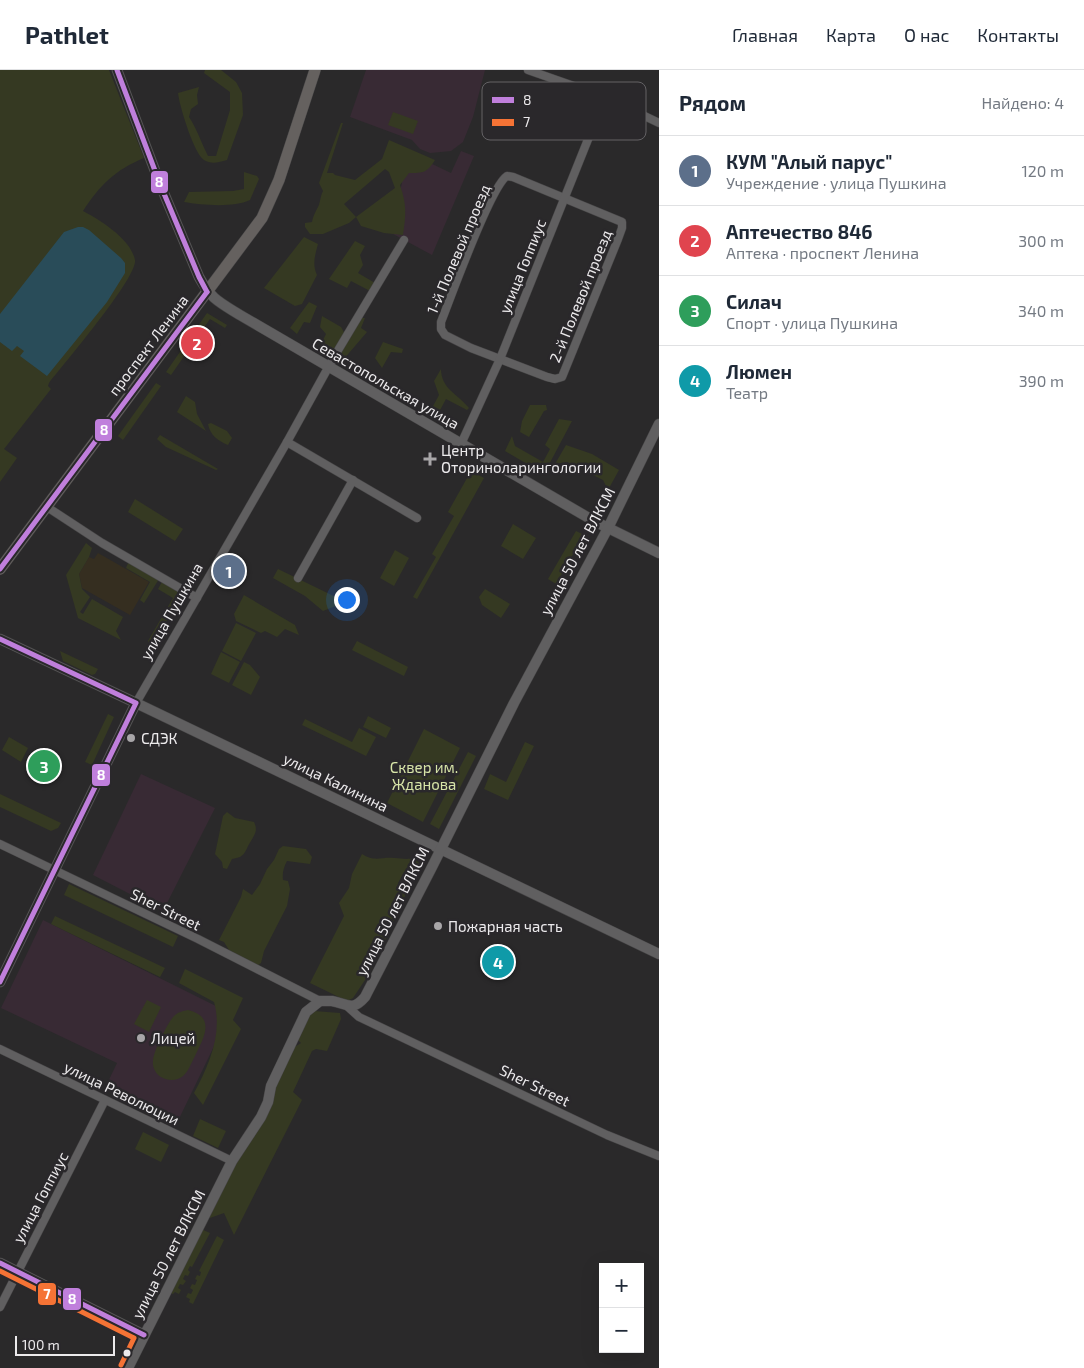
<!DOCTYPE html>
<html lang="ru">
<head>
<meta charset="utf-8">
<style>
  body { margin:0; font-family:"Exo 2",sans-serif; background:#f2f2f3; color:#1f2937 }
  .controls { position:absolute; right:15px; bottom:15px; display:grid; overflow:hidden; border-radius:0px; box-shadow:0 5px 20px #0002 }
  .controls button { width:45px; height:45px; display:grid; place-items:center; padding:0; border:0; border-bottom:1px solid #e0e1e3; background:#fff; color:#1f2937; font:25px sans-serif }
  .scale { position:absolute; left:15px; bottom:12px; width:100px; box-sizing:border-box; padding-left:5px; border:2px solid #eceaec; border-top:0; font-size:14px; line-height:18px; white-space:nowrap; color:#eceaec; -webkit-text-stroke:4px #2a282b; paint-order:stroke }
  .you { position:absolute; left:346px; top:529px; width:18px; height:18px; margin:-12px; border:4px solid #fff; border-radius:50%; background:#1a73e8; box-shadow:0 0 0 8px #1a73e833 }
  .badge { display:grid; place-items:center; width:32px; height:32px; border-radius:50%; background:#5d616a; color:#fff; font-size:16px; font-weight:700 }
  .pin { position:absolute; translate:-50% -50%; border:2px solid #fff; box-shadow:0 1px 5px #0006 }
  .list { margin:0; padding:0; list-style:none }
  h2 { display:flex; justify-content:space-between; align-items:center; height:65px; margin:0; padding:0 20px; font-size:21px }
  h2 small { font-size:16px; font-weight:400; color:#747a83 }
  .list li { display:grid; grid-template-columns:32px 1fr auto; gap:15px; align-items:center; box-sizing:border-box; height:70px; padding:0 20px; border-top:1px solid #e0e1e3 }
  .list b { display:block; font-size:19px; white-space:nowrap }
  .list p { margin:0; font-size:16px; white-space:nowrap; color:#747a83 }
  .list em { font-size:16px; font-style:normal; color:#747a83 }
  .map { position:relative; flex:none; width:659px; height:1298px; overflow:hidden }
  header { display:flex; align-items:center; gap:30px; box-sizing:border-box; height:70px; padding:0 25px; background:#fff; border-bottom:1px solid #e0e1e3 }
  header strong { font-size:24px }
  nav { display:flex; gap:28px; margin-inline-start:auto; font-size:18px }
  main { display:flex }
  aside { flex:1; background:#fff }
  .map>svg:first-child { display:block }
  .education { fill:#382a34 }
  .medical { fill:#352e20 }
  .green { fill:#353922; fill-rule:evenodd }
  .water { fill:#294c59 }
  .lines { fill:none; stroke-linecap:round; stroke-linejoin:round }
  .minor-casing { stroke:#464546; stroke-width:9 }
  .tertiary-casing { stroke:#464546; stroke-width:11 }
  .secondary-casing { stroke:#464546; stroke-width:12 }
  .minor { stroke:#605f60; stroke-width:8 }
  .tertiary { stroke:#605f60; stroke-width:10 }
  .secondary { stroke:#65615f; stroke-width:11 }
  .bus-1-casing { stroke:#2a282b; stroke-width:9 }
  .bus-2-casing { stroke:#2a282b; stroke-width:9 }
  .bus-1 { stroke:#c07fdc; stroke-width:5 }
  .bus-2 { stroke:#f57335; stroke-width:5 }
  .poi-dot { fill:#a8a6a8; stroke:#2a282b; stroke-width:2 }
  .bus-dot { fill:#eceaec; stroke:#2a282b; stroke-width:2 }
  .labels { text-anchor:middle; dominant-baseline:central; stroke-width:5; stroke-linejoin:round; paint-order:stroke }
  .street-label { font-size:15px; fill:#eceaec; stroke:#2a282b }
  .poi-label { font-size:15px; fill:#eceaec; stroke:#2a282b; text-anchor:start }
  .park-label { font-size:15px; fill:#d7e4a8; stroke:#2a282b }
  .key { fill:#2a282b; stroke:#646265; stroke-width:1 }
  .key-label { font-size:14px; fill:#eceaec }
  .line-badge { stroke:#2a282b; stroke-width:2 }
  .badge-label { font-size:14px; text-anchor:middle; font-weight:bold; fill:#fff }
</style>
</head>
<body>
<header>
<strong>Pathlet</strong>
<nav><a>Главная</a><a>Карта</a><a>О нас</a><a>Контакты</a></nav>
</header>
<main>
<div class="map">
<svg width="659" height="1298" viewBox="0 0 659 1298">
  <rect width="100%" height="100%" fill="#2a292a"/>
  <g class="education">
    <path d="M366,0H485L473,47L463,72L451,81L430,83L420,79L412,70L350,47Z"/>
    <path d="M403,80L451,103L461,81L474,86L432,185L382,158L400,121L402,113L401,105Z"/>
    <path d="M141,704L215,738L163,841L93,805Z"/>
    <path d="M43,850L230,943L177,1053L105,1018L117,993L1,938Z"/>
  </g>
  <path class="medical" d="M98,483L149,512L130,545L82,518L79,504L89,487L94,489Z"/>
  <g class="green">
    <path d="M0,0H109L144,88C115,100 100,115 83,141C100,150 131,169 135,190C138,207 63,295 49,313L48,316L51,319L4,379L17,388L0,412Z"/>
    <path d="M205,0H221L236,12L242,23L243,45L229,84L227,90C219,92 212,95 204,90C194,83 182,43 179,29L178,23L199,17L197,25L198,34L191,39L189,47C197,59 201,72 208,86H216L230,40V22L204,3Z"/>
    <path d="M393,42L418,51L413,64L388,55Z"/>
    <path d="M341,53H343L327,103H333L335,105L355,110L382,89L389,70L435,90C427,103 423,103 409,103L400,115C407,135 406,145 403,165L384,163L361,156L356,147L349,153L323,164H310L305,157V153L312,152C313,146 315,143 318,137C320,134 320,127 323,121L319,113ZM385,99L389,102L395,118L356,147L344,134Z"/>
    <path d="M244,102L257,106L259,109L250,130C233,138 202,135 184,132L189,122L233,121L244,119Z"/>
    <path d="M304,167L318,174C315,185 312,194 317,205L302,234L295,236L264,218Z"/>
    <path d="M355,171L365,176L360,185L363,195L358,203L375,213L370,221L351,211L347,218L329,209Z"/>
    <path d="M309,232L317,236L310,253L304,252L297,264L290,258Z"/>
    <path d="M207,243L227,255L225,258L210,249L171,305L166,302Z"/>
    <path d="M322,246L341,257L345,264L333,283L326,282L320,276L326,264L320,257Z"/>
    <path d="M359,248H365L361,258L367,262L343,290L337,286Z"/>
    <path d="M383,272L403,279L402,283L391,282L382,298L375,288Z"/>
    <path d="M441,299C441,319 458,324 469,338L467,340L446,329L439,342L432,338L439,325L434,311Z"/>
    <path d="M156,313L161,316L123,370L118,366Z"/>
    <path d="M186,326L195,332L197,344L206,361L177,342Z"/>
    <path d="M530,335H546L547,340L544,341L529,367L520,362L522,351Z"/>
    <path d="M559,349L572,351L544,404L505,381L512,366L515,376L543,392L550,379L545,375Z"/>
    <path d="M211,353L227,361L232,368L228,375C218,371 210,365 208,354Z"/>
    <path d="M160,365L218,399L216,400L166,377L157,369Z"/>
    <path d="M566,375L592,384L619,400L608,420L603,410L567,392L555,394Z"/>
    <path d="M471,401L484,408L417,529L413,527L436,487L432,484L454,446L448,442Z"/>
    <path d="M135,429L183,459L175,471L128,442Z"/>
    <path d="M513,454L536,468L523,489L501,476Z"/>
    <path d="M576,461L584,465L556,514L548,509Z"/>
    <path d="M86,473L92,478L89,487L79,504L82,519L90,527L80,542L83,544L92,529L123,547L116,561L121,570L78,548L66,505Z"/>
    <path d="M395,480L409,488L394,516L380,508Z"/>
    <path d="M129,491L159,509L144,533L140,530L150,512L126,498Z"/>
    <path d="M278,499L346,532L323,541L305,526L273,508Z"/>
    <path d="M163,510L184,523L150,578L148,571L173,528L158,519Z"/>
    <path d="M485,519L510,534L501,548L482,535L479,527Z"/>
    <path d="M244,525L295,555L299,565L285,559L277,567L265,561L261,563L236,551L234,544Z"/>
    <path d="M236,553L256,563L241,591L222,581Z"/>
    <path d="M357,571L408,597L404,606L352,580Z"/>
    <path d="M60,581L98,599L95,604L92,605L63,591Z"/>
    <path d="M221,582L240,592L229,613L211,604Z"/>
    <path d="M244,592L250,595L260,607L251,625L232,615Z"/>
    <path d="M108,644L114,647L92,695L85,692Z"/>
    <path d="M368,646L391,658L386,668L363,657Z"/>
    <path d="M305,649L352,672L359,658L376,667L366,686L302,655Z"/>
    <path d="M424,659L460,678L423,752L387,733Z"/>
    <path d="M9,667L28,678L21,692L2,680Z"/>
    <path d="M525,672L534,676L508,730L484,719L490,704L506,712Z"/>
    <path d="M468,682L476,686L439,759L430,754Z"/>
    <path d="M0,724L61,753L58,758L51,761L0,737Z"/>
    <path d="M227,742L235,748L254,752C258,760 255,764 251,771C244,782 246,787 232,789L227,799L223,798L222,792L215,784L223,746Z"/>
    <path d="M283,776L306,779L312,787L310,794L287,791C284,797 282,802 283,810L288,811L290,819L287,836L264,881L261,893L257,896L229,880L224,872L219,870L241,827L243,819L252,825L260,814L267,799L274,790L279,779Z"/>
    <path d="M362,784C374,792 381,787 394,788C402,788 405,790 414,788L420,794L421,800L416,808L404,802L398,813L408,819L383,876L375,885L371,901L353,928L347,931L310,913L344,846L339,833L349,818L352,804Z"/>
    <path d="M69,814L178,866L173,877L64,825Z"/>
    <path d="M55,846L165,898L160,907L51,854Z"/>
    <path d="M185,899L243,928L233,950L241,959L203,1035L194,1023C209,995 223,963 214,932L179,913Z"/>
    <path d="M147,930L161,937L149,962L134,954Z"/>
    <path d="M188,940C217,947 203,969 195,986C191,993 189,1001 183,1006C177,1011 168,1011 161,1007C156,1004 152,997 153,991C153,982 168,952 174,946C178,942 183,941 188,940Z"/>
    <path d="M314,941L340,943L341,949L327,981L316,979L312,981L293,1022L302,1030L234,1165L224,1143L210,1148L209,1144L293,978L301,973L297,969L309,945Z"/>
    <path d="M200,1049L226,1061L218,1078L193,1066Z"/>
    <path d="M143,1062L169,1075L161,1092L135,1079Z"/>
    <path d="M201,1159L210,1163L192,1197L190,1196L188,1200L190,1202L188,1206L185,1205L183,1209L186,1211L183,1215L180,1214L178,1218L181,1220L179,1224L175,1222L173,1224L169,1222Z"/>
    <path d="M217,1166L224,1170L193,1234L189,1232L190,1229L186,1227L188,1223L191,1224L193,1220L190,1218L192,1214L195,1215L197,1210L195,1209L197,1205L200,1206L201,1202L199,1201Z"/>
  </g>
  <path class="water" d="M78,157H83L89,160L121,188L125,193V203L107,232L47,306L20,286L24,281L17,276L12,281L0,272V244L64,162Z"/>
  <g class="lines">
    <g class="minor-casing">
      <g id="minor">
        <path d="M528,0L605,27L659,53"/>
        <path d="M507,106L513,107L622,152V158L618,169L562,307L555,309L547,307L471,278L445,265L441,259V252C451,227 490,117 507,106Z"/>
        <path d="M287,372L417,448"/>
        <path d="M461,374L500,289L605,27"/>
        <path d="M47,437L102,473L197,528"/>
        <path d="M298,508L353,410"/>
        <path d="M136,633L287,372L334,287L404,170"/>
        <path d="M0,774L198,869L320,931"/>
        <path d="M348,937L359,947L607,1065L659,1086"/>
        <path d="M0,979L232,1091"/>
        <path d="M0,1237L105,1030"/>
      </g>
    </g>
    <g class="tertiary-casing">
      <g id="tertiary">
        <path d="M117,0L160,114L199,207C211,229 219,232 240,245L594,451L659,483"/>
        <path d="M0,569L136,633L659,884"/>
        <path d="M0,912L136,633"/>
        <path d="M0,1193L144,1265"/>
        <path d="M128,1298L232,1091L261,1047L268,1032L271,1016L306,942L320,931C324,931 328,931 332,931C348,934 352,942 365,927L432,797L514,633L608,458L659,354"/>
      </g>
    </g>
    <g class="secondary-casing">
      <path id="secondary" d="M0,499L262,148L279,110L315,0"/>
    </g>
    <use href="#minor" class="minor"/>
    <use href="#tertiary" class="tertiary"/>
    <use href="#secondary" class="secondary"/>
    <g class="bus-1-casing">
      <g id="bus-1">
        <path d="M117,0L160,114L199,207L207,222"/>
        <path d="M0,499L207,222"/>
        <path d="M0,569L136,633L0,912"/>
        <path d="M0,1193L144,1265"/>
      </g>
    </g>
    <g class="bus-2-casing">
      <path id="bus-2" d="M0,1201L134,1268L121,1295"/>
    </g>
    <use href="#bus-1" class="bus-1"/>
    <use href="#bus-2" class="bus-2"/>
  </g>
  <g class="poi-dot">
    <path d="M427.5 381.5h5v5h5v5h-5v5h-5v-5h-5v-5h5z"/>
    <circle cx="131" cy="668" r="5"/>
    <circle cx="438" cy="856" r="5"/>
    <circle cx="141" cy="968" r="5"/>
  </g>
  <circle class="bus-dot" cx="127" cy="1283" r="4.5"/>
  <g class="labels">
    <g class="street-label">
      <text transform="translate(458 179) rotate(-67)">1-й Полевой проезд</text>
      <text transform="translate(522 196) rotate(-68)">улица Гоппиус</text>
      <text transform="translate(580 226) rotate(-68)">2-й Полевой проезд</text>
      <text transform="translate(148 275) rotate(-53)">проспект Ленина</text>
      <text transform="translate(386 313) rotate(30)">Севастопольская улица</text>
      <text transform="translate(577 481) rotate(-62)">улица 50 лет ВЛКСМ</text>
      <text transform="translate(171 541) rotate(-60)">улица Пушкина</text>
      <text transform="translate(336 712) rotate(26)">улица Калинина</text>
      <text transform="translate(166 839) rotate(26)">Sher Street</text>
      <text transform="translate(392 841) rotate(-63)">улица 50 лет ВЛКСМ</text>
      <text transform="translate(535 1015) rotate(26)">Sher Street</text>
      <text transform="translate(122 1023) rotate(26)">улица Революции</text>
      <text transform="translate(40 1127) rotate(-62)">улица Гоппиус</text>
      <text transform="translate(168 1184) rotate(-63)">улица 50 лет ВЛКСМ</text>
    </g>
    <g class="poi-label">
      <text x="441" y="380">Центр<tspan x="441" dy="17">Оториноларингологии</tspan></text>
      <text x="141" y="668">СДЭК</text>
      <text x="448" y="856">Пожарная часть</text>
      <text x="151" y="968">Лицей</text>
    </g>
    <g class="park-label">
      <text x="424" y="697">Сквер им.<tspan x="424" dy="17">Жданова</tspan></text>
    </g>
  </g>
  <rect x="482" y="12" width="164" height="58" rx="8" class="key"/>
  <rect x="492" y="27" width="22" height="6" fill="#c07fdc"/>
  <rect x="492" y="49" width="22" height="7" fill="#f57335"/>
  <g class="key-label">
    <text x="523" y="35">8</text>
    <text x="523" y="57">7</text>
  </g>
  <g class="line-badge">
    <rect x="150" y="100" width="19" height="24" rx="5" fill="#c07fdc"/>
    <rect x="94" y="348" width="19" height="24" rx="5" fill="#c07fdc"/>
    <rect x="91" y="693" width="20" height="24" rx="5" fill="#c07fdc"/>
    <rect x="37" y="1212" width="20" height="24" rx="5" fill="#f57335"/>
    <rect x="62" y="1217" width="20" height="24" rx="5" fill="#c07fdc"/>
  </g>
  <g class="badge-label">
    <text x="159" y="117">8</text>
    <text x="104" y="365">8</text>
    <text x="101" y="710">8</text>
    <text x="47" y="1229">7</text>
    <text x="72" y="1234">8</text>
  </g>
</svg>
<div class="controls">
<button>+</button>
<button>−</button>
</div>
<div class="scale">100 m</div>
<div class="you"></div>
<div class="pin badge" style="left:229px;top:501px;background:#5c6f8a">1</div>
<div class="pin badge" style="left:197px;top:273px;background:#e0444e">2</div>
<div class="pin badge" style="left:44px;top:696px;background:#2e9e5b">3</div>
<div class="pin badge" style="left:498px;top:892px;background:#0f9aa8">4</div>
</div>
<aside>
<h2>Рядом<small>Найдено: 4</small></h2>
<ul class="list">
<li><span class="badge" style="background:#5c6f8a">1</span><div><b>КУМ &quot;Алый парус&quot;</b><p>Учреждение · улица Пушкина</p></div><em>120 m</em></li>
<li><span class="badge" style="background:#e0444e">2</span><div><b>Аптечество 846</b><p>Аптека · проспект Ленина</p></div><em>300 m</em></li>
<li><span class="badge" style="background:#2e9e5b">3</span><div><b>Силач</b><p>Спорт · улица Пушкина</p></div><em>340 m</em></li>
<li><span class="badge" style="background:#0f9aa8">4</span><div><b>Люмен</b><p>Театр</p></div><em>390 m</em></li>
</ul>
</aside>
</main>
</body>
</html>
